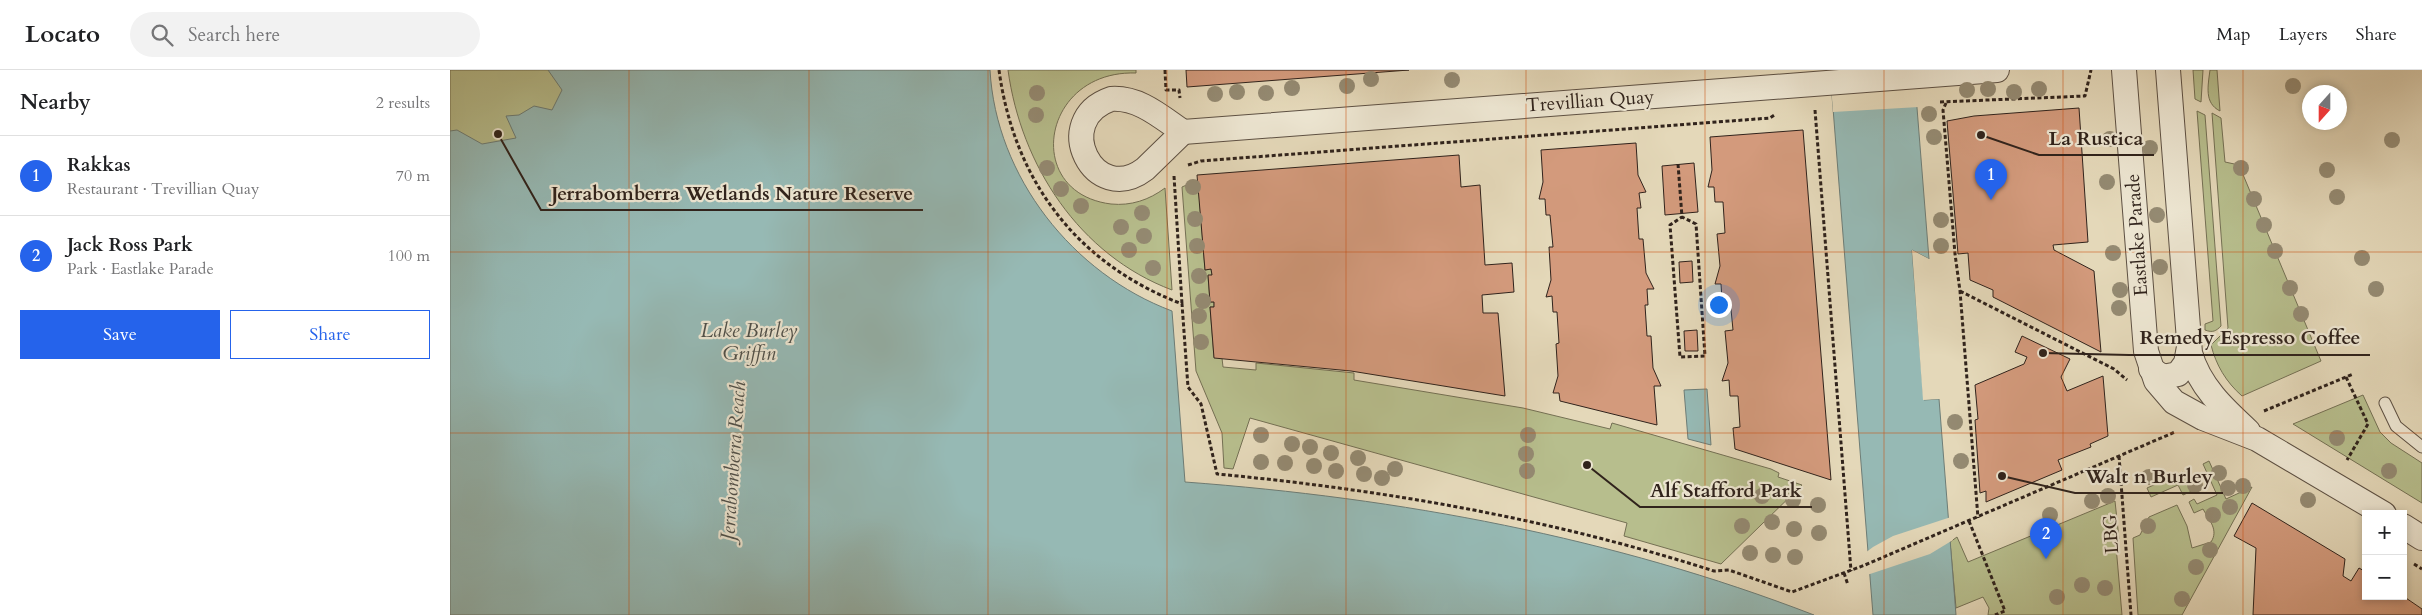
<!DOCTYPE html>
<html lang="en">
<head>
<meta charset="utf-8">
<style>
  body { margin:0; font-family:Cardo,serif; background:#f2f2f2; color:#202124 }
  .controls { position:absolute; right:15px; bottom:15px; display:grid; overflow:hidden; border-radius:0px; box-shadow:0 2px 8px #0003 }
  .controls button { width:45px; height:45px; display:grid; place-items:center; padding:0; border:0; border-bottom:1px solid #e0e0e0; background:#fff; color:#202124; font:25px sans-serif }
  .compass { position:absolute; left:1852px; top:15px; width:45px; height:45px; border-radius:50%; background:#fff; box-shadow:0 2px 8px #0003; rotate:201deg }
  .you { position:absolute; left:1268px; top:234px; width:18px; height:18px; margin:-12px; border:4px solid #fff; border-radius:50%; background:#1a73e8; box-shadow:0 0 0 8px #1a73e833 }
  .badge { display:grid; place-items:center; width:32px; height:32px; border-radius:50%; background:#2563eb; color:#fff; font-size:16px; font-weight:700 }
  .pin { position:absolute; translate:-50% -41px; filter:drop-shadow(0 1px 2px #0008) }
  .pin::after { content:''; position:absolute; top:26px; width:18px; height:15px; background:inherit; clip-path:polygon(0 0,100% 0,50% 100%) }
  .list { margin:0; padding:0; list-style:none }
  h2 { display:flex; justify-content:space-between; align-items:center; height:65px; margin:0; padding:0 20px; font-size:21px }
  h2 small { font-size:16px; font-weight:400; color:#757577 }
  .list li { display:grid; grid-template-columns:32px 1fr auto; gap:15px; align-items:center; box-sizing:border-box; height:80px; padding:0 20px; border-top:1px solid #e0e0e0 }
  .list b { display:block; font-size:19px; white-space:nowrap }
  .list p { margin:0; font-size:16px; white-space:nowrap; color:#757577 }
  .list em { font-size:16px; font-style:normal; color:#757577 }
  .actions { display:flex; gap:10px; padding:15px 20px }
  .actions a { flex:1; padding:11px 0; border:1px solid #2563eb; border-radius:0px; text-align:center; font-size:18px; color:#2563eb }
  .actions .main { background:#2563eb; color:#fff }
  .icon { flex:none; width:28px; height:28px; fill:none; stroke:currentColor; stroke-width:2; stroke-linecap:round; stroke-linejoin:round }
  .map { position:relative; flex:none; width:1972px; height:545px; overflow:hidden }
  header { display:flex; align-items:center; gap:30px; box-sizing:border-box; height:70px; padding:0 25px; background:#fff; border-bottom:1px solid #e0e0e0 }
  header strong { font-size:24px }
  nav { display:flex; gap:28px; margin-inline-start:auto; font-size:18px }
  .search { width:350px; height:45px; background:#f2f2f2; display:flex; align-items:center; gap:12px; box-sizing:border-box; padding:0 18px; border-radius:28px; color:#757577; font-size:19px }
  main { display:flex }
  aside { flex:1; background:#fff }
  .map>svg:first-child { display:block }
  .green { fill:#b7be8d; stroke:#747054 }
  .water { fill:#96b9b4; stroke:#6d7d77 }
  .pier { fill:#e4d8b9 }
  .building { fill:#d39a7c; stroke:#30231c }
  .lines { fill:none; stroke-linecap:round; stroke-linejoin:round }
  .service-casing { stroke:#5d5043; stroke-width:13 }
  .minor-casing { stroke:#5d5043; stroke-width:26 }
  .path { stroke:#30231c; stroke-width:3; stroke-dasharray:4 2.5; stroke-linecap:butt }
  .service { stroke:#ede6d2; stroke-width:11 }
  .minor { stroke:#ede6d2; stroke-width:24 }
  .tree { fill:#948a72 }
  .grid { fill:none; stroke:#cc510e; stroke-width:1; stroke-opacity:0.55 }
  .labels { text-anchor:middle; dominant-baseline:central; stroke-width:4.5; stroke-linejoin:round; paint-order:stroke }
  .street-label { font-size:19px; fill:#30231c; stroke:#ede6d2 }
  .water-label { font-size:20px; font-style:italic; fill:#4f504a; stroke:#ede6d2 }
  .leader { fill:none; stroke:#30231c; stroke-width:2 }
  .callout-dot { fill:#30231c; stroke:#ede6d2; stroke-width:2 }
  .callout-label { font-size:20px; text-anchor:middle; font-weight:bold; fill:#30231c; stroke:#ede6d2; stroke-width:4.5; stroke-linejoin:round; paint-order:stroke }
</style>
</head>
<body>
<header>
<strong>Locato</strong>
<div class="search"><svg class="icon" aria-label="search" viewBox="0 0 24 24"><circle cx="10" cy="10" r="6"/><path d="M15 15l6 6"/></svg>Search here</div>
<nav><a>Map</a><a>Layers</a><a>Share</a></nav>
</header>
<main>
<aside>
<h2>Nearby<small>2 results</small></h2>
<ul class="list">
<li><span class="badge">1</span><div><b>Rakkas</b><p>Restaurant · Trevillian Quay</p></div><em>70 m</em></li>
<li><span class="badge">2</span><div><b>Jack Ross Park</b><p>Park · Eastlake Parade</p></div><em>100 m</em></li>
</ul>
<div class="actions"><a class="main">Save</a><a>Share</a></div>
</aside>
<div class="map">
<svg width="1972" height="545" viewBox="0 0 1972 545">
  <rect width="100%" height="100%" fill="#e4d8b9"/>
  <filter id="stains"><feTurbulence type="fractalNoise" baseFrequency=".004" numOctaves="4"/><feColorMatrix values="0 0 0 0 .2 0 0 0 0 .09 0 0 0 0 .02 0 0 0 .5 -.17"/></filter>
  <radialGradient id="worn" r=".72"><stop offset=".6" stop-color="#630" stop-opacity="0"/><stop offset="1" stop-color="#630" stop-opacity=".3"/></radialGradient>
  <g class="green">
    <path d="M0,0H530L0,88Z"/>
    <path d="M558,0H686V3C591,0 572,123 661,134C681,136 699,130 715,118L722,220C629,185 571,95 558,0Z"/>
    <path d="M1743,0H1753L1751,32L1745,29Z"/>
    <path d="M1760,0H1767L1770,41C1754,33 1758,16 1760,0Z"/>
    <path d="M1747,41L1755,45L1771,256C1766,261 1763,263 1755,260V254L1763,251Z"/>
    <path d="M1762,43L1771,48L1775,92L1789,95L1871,291L1792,326C1776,312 1766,295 1761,275L1778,258Z"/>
    <path d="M748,110L755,200L761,199L762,205L758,206L760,232H764V237H760L764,287L772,288L773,297L806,300V293L904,303V310L1073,338L1160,359L1162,353L1321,399L1329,403L1328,407L1352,415L1271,494L1174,466L1177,453L800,348L783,399L774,398L772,363L746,301L732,117Z"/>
    <path d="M1913,325L1930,362L1941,373L1972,393V433L1843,354Z"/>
    <path d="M1759,391L1776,429L1802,417L1732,545H1688L1683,468L1690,465L1699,447L1727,435L1737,456L1742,478L1761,472C1769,460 1759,450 1753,439L1744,443L1739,432L1744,429L1747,434L1767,425L1753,394Z"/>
    <path d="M1733,402L1742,421L1733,425L1728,415L1701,427L1697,418Z"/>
    <path d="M1665,431L1669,469L1666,470V476L1672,545H1538L1539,538L1533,527L1506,538L1500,472L1507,467L1518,492Z"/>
  </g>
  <g class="water">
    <path d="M98,0H540C546,107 623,204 722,241L735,412C950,428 1162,467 1364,545H0V61L7,60L32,74L66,68L56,46L69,45L84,36L102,40L112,20Z"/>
    <path d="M1380,0H1464L1479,189L1462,180L1474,330L1489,329L1506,545H1423Z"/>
    <path d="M1257,319L1261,375L1238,369L1234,320Z"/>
  </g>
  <g class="pier">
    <path d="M1380,0H1467L1469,37L1383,42Z"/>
    <path d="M1462,180L1479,189V191L1465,184L1476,328L1489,326V329L1473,330Z"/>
    <path d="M1501,447L1503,470L1480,484L1417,505L1415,483L1423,477L1443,466Z"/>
  </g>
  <g class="building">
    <path d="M736,0H959L737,17Z"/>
    <path d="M1629,38L1638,172L1603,175L1604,180L1644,201L1651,282L1543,227V220L1520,210L1518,183L1508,184L1497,51L1524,46Z"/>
    <path d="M1353,60L1381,410L1285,379L1283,358L1290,357L1288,326H1280L1279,310L1272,311L1278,293L1275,261L1283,260L1280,229H1272L1271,214H1265L1270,196L1267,164L1275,163L1273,132H1265L1264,117H1258L1262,100L1260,67Z"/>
    <path d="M1186,73L1188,105L1196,122L1189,123L1191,138H1187L1189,169H1193L1196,203L1204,219H1197L1198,235H1195L1197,266H1201L1203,298L1211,316H1204L1207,355L1110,331L1109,323H1103L1108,306L1106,274L1109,273L1107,242H1103L1102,226L1096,227L1101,210L1099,177H1103L1100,145H1096L1095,129H1089L1093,112L1091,80Z"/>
    <path d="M1009,85L1011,117L1030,115L1035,195L1062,193L1064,222L1032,225L1033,243H1048L1055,326L901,301L764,288L760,237H764V232H760L758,205H762L761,199L755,200L747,105Z"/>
    <path d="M1244,93L1248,142L1215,145L1212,96Z"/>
    <path d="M1242,191L1243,212L1230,213L1229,192Z"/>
    <path d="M1247,260L1248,281H1235L1234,261Z"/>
    <path d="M1572,266L1620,289L1611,307L1617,321L1653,306L1658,366L1640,374L1641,377L1608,390L1612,400L1536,432V421L1530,423L1525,350L1528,349L1525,315L1574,294L1577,287L1565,282Z"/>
    <path d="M1802,433L1895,489L1893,506L1901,511L1909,498L1916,502V526H1953L1972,539V545H1803L1806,478L1784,466Z"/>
  </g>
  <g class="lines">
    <g class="service-casing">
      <path id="service" d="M1935,333L1946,356L1972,377"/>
    </g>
    <g class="minor-casing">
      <g id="minor">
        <path d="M1674,0L1696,281L1706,311L1724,332L1753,348L1807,369L1934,444"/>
        <path d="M1718,0L1740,283C1749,316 1774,339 1798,361"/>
        <path d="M661,29C689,27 711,47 733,62L695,99C644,138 600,50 661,29Z"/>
        <path d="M733,62L1547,0"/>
        <path d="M1701,299L1713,307L1728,304L1736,293L1739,277"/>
        <path d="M1953,456L1972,468"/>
      </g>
    </g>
    <g class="path">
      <path d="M549,0C564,111 627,194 732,234L738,317L751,334L767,404C936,420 1102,449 1264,501L1279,500L1342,522L1415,495L1725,362"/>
      <path d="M715,0L716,20H729L730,28"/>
      <path d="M1490,32L1635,26L1641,0"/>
      <path d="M1496,33L1493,40L1505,184L1510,221L1528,448"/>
      <path d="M1365,40L1401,501"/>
      <path d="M1228,94L1232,147L1246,154L1255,286L1230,287L1220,155L1232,147"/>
      <path d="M738,95L751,91L1320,48L1326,44"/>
      <path d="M724,106L732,234"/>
      <path d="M1510,221L1664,299L1677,310"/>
      <path d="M1896,307L1918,354L1897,390"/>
      <path d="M1814,341L1903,304"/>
      <path d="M1669,386L1681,545"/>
      <path d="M1519,451L1555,541L1545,545"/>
      <path d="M1964,494L1972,499"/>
      <path d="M1394,503L1398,515"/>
    </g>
    <use href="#service" class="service"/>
    <use href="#minor" class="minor"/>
  </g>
  <g class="tree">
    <circle cx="921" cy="9" r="8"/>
    <circle cx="1002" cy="10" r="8"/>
    <circle cx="897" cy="16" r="8"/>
    <circle cx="1843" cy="16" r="8"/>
    <circle cx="842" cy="18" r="8"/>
    <circle cx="1538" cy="19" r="8"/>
    <circle cx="1589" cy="19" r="8"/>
    <circle cx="1517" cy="20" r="8"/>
    <circle cx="787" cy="22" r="8"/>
    <circle cx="1564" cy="22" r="8"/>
    <circle cx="587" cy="23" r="8"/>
    <circle cx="816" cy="23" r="8"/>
    <circle cx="765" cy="24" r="8"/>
    <circle cx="1479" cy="44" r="8"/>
    <circle cx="586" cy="45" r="8"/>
    <circle cx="1484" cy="67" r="8"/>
    <circle cx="1660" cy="69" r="8"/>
    <circle cx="1942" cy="70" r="8"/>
    <circle cx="1700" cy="78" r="8"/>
    <circle cx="597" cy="98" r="8"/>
    <circle cx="1791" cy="98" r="8"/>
    <circle cx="1877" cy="100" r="8"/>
    <circle cx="1657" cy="112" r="8"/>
    <circle cx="743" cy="117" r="8"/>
    <circle cx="611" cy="119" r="8"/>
    <circle cx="1887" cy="127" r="8"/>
    <circle cx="1804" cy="129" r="8"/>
    <circle cx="631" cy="136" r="8"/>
    <circle cx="692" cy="143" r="8"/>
    <circle cx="1707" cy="145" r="8"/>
    <circle cx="745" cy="149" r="8"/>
    <circle cx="1491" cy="150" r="8"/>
    <circle cx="1814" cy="155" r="8"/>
    <circle cx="671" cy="157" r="8"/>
    <circle cx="694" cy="166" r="8"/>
    <circle cx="747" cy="176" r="8"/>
    <circle cx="1491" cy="176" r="8"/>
    <circle cx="679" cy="180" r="8"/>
    <circle cx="1825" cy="181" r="8"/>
    <circle cx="1663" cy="183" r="8"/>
    <circle cx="1912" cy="188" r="8"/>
    <circle cx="1710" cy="197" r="8"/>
    <circle cx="703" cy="198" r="8"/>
    <circle cx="749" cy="206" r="8"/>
    <circle cx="1840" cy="218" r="8"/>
    <circle cx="1926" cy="219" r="8"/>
    <circle cx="1670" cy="220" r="8"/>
    <circle cx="753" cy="231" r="8"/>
    <circle cx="1669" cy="238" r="8"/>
    <circle cx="1851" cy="244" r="8"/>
    <circle cx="749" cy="246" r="8"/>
    <circle cx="751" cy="272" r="8"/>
    <circle cx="1505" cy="352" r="8"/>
    <circle cx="811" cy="365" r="8"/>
    <circle cx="1078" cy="365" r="8"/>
    <circle cx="1887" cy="368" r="8"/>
    <circle cx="842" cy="374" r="8"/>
    <circle cx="860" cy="377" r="8"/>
    <circle cx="881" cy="383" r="8"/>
    <circle cx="1076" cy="384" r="8"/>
    <circle cx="908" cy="388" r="8"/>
    <circle cx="1511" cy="391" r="8"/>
    <circle cx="811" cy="392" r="8"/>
    <circle cx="835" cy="393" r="8"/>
    <circle cx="864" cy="396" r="8"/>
    <circle cx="945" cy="399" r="8"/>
    <circle cx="886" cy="401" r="8"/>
    <circle cx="1077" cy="401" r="8"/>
    <circle cx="1939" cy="401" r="8"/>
    <circle cx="1769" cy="403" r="8"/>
    <circle cx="914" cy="404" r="8"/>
    <circle cx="1699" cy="407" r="8"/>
    <circle cx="932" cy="408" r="8"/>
    <circle cx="1745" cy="415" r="8"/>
    <circle cx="1793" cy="416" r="8"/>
    <circle cx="1778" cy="418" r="8"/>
    <circle cx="1312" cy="426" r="8"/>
    <circle cx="1658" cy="426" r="8"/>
    <circle cx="1343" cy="430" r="8"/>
    <circle cx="1858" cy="430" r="8"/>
    <circle cx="1642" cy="431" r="8"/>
    <circle cx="1368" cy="435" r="8"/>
    <circle cx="1780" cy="437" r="8"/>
    <circle cx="1600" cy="445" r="8"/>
    <circle cx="1763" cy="445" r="8"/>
    <circle cx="1322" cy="452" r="8"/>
    <circle cx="1292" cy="456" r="8"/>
    <circle cx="1698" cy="456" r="8"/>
    <circle cx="1344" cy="459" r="8"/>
    <circle cx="1369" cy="463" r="8"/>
    <circle cx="1760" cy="480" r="8"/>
    <circle cx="1300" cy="483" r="8"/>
    <circle cx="1323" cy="485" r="8"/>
    <circle cx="1345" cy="487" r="8"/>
    <circle cx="1746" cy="497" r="8"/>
    <circle cx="1632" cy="515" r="8"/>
    <circle cx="1655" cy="518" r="8"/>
    <circle cx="1607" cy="527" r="8"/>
    <circle cx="1732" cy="529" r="8"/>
  </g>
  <path class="grid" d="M179,0V545M359,0V545M538,0V545M717,0V545M896,0V545M1076,0V545M1255,0V545M1434,0V545M1613,0V545M1793,0V545M0,182H1972M0,363H1972"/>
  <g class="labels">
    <g class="street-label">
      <text transform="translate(1140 31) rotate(-4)">Trevillian Quay</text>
      <text transform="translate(1687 165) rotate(-94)">Eastlake Parade</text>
      <text transform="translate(1661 464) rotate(-94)">LBG</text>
    </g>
    <g class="water-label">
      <text x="299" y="260">Lake Burley<tspan x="299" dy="23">Griffin</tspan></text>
      <text transform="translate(283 391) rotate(-86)">Jerrabomberra Reach</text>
    </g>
  </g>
  <path class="leader" d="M1531 65L1589 85H1704M48 64L91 140H473M1593 283L1679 285H1920M1552 406L1625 423H1773M1137 395L1190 437H1362"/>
  <g class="callout-dot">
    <circle cx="1531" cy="65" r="5"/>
    <circle cx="48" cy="64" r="5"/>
    <circle cx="1593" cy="283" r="5"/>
    <circle cx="1552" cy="406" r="5"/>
    <circle cx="1137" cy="395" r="5"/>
  </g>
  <g class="callout-label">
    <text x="1646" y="75">La Rustica</text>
    <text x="282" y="130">Jerrabomberra Wetlands Nature Reserve</text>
    <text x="1800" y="274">Remedy Espresso Coffee</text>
    <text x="1699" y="413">Walt n Burley</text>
    <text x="1276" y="427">Alf Stafford Park</text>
  </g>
  <rect width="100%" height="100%" filter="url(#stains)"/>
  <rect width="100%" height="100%" fill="url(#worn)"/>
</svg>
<div class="controls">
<button>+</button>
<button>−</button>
</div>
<svg class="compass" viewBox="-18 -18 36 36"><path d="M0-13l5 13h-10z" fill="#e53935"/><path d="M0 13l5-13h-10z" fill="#757577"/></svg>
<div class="you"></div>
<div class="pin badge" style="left:1541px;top:130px">1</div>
<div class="pin badge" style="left:1596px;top:489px">2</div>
</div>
</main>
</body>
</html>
